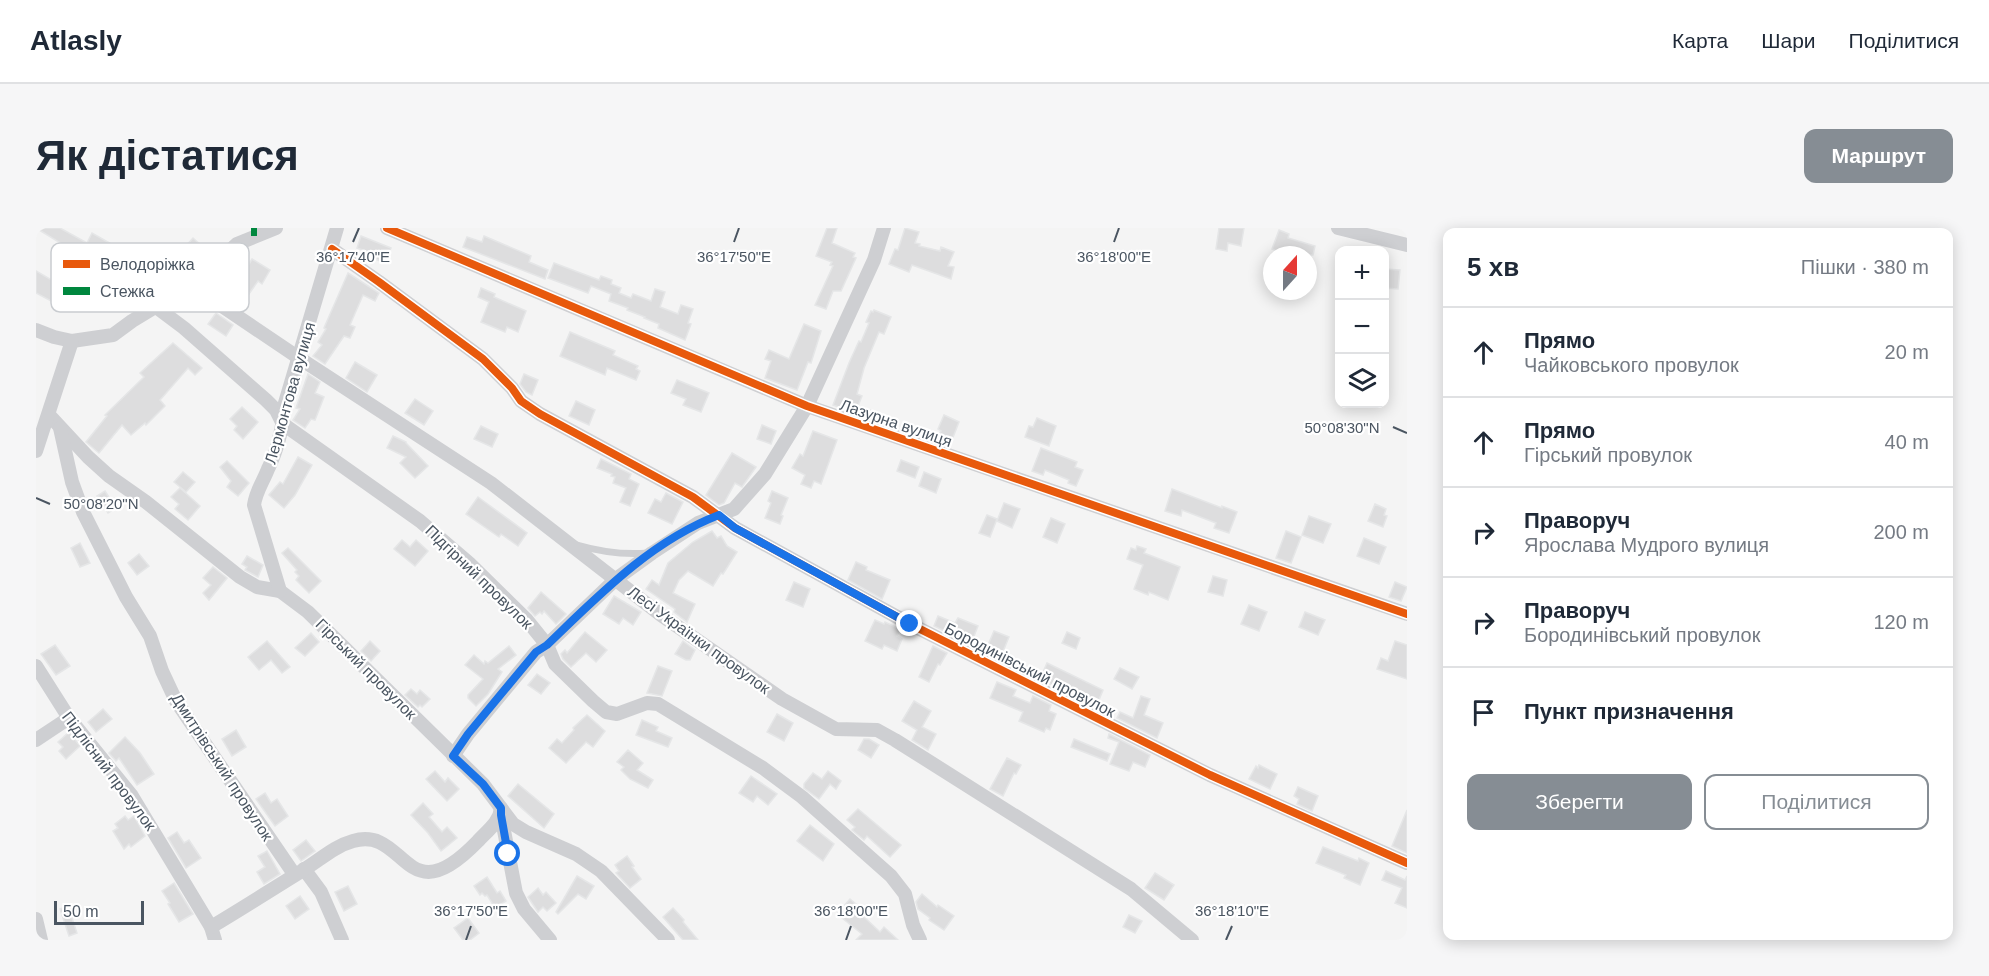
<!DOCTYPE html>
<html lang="uk">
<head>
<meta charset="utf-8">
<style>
  body { margin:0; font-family:Helvetica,sans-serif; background:#f6f6f7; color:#1f2937 }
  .controls { position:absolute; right:18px; top:18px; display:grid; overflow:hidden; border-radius:12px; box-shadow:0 3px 15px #0003 }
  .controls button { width:54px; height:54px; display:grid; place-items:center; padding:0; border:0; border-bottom:2px solid #e0e1e3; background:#fff; color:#1f2937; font:30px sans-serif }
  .compass { position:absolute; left:1227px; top:18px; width:54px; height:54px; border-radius:50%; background:#fff; box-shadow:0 3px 15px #0003; rotate:21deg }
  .scale { position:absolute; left:18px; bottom:15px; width:90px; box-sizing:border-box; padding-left:6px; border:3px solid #4a5561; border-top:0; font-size:16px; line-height:21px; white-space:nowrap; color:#4a5561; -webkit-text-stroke:4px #fff; paint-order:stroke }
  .stop { position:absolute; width:18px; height:18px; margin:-14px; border:4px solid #1a73e8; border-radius:50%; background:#fff }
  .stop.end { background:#1a73e8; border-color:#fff; box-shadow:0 2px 6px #0008 }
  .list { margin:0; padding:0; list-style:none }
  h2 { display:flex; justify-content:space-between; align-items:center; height:78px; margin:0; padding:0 24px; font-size:26px }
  h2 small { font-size:20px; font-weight:400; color:#747a83 }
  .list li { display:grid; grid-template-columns:39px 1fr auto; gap:18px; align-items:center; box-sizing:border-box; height:90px; padding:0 24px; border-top:2px solid #e0e1e3 }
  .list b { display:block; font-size:22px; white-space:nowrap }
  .list p { margin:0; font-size:20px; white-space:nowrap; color:#747a83 }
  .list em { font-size:20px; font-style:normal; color:#747a83 }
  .actions { display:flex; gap:12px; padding:18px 24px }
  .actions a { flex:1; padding:14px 0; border:2px solid #868d94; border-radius:12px; text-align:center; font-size:21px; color:#868d94 }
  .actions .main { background:#868d94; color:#fff }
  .icon { flex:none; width:33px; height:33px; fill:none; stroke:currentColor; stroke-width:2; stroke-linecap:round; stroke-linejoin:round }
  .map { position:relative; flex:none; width:1371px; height:712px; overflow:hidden; border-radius:12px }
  header { display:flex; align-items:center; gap:36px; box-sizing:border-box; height:84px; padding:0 30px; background:#fff; border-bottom:2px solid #e0e1e3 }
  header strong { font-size:28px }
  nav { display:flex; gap:33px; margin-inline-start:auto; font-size:21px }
  .intro { display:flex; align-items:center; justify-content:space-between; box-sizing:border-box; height:144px; padding:0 36px }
  h1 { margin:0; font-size:42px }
  .button { padding:15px 27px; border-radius:12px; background:#868d94; color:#fff; font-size:21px; font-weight:700 }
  main { display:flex; gap:36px; padding:0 36px }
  aside { flex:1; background:#fff; border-radius:12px; box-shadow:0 3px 15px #0003 }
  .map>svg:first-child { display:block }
  .building { fill:#ddddde; stroke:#e5e6e7; stroke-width:1.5 }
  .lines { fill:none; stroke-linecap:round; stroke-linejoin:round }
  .service { stroke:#cecfd2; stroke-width:7 }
  .minor { stroke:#cecfd2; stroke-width:14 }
  .quiet { stroke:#00873e; stroke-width:6; stroke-dasharray:12 6; stroke-linecap:butt }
  .cycleway-casing { stroke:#fff; stroke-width:11 }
  .cycleway { stroke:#e8590c; stroke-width:8 }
  .route { stroke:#1a73e8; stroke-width:8 }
  .ticks { fill:none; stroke:#4a5561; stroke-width:2 }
  .labels { text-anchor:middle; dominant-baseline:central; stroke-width:4.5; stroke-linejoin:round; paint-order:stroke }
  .street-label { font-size:16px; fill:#4a5561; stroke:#fff }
  .key { fill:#fff; stroke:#c9ccd0; stroke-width:1.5 }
  .key-label { font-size:16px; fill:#4a5561 }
  .ticks-label { font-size:15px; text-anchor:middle; fill:#4a5561; stroke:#fff; stroke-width:4.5; stroke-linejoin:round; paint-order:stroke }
</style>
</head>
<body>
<header>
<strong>Atlasly</strong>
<nav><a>Карта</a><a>Шари</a><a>Поділитися</a></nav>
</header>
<div class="intro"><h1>Як дістатися</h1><a class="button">Маршрут</a></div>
<main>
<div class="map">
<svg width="1371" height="712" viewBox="0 0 1371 712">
  <rect width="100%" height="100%" fill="#f4f4f4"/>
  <g class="building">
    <path d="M0,0H24L51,15L56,5L86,22L79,33L84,35L77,46L73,44L67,54L38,37L44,27Z"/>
    <path d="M791,0H801L796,15L819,25L817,29L820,30L805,63H797L790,81L779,77L797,38L794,37L796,34L780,28Z"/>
    <path d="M869,0L883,4L879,15L884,16L883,18L904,23L905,19L918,24L912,38L918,39L915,51L876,37L873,44L853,36L859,21L862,22Z"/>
    <path d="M1183,0H1208L1205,18L1192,15L1191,23L1180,21Z"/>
    <path d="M1243,2L1253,6L1252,10L1279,18L1277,27H1253L1236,21Z"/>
    <path d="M325,8L355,20L349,35L337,30L338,26L321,20Z"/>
    <path d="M448,8L495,28L493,34L512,42L509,51L427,19L431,9L446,14Z"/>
    <path d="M157,10L176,27L157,44L140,29Z"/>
    <path d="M216,31L234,42L226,56L222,53L204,79L190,70L201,54L202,55Z"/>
    <path d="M518,35L563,52L565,48L576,52L575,56L585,60L583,65L595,70L597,66L615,73L619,61L629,64L624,79L642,86L645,77L657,81L652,95L655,96L649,112L622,100L623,96L608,90L609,89L591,82L592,80L573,73L575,66L555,58L552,65L512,50Z"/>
    <path d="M1348,41L1364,42L1362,61L1348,60Z"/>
    <path d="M0,43L26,58L17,74L0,65Z"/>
    <path d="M312,45L343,65L339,73L327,67L314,97L319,99L314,110L308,108L289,136L277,128L286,117L282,114L290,101L288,100Z"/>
    <path d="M445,60L459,66L458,69L490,83L482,104L471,99L469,104L445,94L453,74L442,69Z"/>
    <path d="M838,82L855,89L848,106L843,104L828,140L821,166L826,168L822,178L834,182L831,189L797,177L813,135L823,113L825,114L833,95L830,94L835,83L837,84Z"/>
    <path d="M180,85L197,97L190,108L172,96Z"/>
    <path d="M768,96L785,103L775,135L772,134L761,162L729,150L735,133L729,131L733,122L753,131Z"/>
    <path d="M534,104L579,123L577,127L602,138L600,141L604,143L600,152L571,140L569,147L524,128Z"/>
    <path d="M137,115L166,140L159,147L152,140L124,172L129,178L110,197L109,195L95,207L86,197L63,225L50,214L71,188L69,187L108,149L104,145Z"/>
    <path d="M319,134L341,147L331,164L310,150Z"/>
    <path d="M272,146L284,154L279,165L288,169L279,192L275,191L269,200L257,192L264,181L260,180Z"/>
    <path d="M488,146L502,152L496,167L490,164L484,156Z"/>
    <path d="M641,152L673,165L665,184L647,177L650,171L635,165Z"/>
    <path d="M379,171L397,183L388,197L369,185Z"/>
    <path d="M540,173L559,182L553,197L533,188Z"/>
    <path d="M206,179L222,194L207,211L198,202L201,198L194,191Z"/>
    <path d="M908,187L923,194L916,212L903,206L905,203L902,201Z"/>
    <path d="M1001,190L1020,198L1013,218L989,209L993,198L997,199Z"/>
    <path d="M726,197L740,203L735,216L721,211Z"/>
    <path d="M445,198L462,206L456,219L438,211Z"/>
    <path d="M777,203L801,212L785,256L778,253L775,260L765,256L769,247L756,240L764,226L767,228Z"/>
    <path d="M357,208L370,214V215L392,238L379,250L364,235L370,229L351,220Z"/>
    <path d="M1005,220L1041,234L1039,239L1047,242L1040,258L1032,255L1033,252L1009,242L1007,247L996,243Z"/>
    <path d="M696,225L720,239L706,259L699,255L688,275L683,277L670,267Z"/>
    <path d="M262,229L276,237L259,267L248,280L233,267L244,254L247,256Z"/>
    <path d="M565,231L595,246L593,251L603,256L594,278L584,274L590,260L577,255L579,249L575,248L576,246L561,240Z"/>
    <path d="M865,232L883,239L879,250L861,243Z"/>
    <path d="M191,233L213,255L202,268L191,259L195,253L184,239Z"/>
    <path d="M147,244L159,254L150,264L138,254Z"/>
    <path d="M888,244L905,251L900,265L883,258Z"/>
    <path d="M144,260L164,278L152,292L139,281L143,276L135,269Z"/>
    <path d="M1136,261L1186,280V278L1201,284L1193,305L1178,300L1180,295L1146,282L1145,288L1129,283Z"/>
    <path d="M69,263L80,280L72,285L61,268Z"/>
    <path d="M736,263L752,270L745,287L747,288L744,296L729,290L735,275L732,273Z"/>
    <path d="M630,265L647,274L636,296L612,285L619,271L625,274Z"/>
    <path d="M442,269L491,305L482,318L465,306L463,309L430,286Z"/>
    <path d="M968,275L984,281L976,300L961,293Z"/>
    <path d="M1339,276L1350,281L1348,287L1351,288L1347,299L1332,293Z"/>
    <path d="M951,287L961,291L954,309L943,305Z"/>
    <path d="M1273,288L1295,296L1287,315L1266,307Z"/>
    <path d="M1015,290L1029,296L1021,315L1007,309Z"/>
    <path d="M676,303L681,310L685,308L691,318L701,324L687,346L685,345L677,358L652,343L643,352L637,365L659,376L651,394L638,384L639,381L610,361L616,352L623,357L632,335L657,314Z"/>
    <path d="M1250,303L1265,309L1255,335L1240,330Z"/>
    <path d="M1328,310L1350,319L1343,336L1321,328Z"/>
    <path d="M366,312L374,319L380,312L392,323L379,338L358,321Z"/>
    <path d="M44,315L54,335L44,339L35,320Z"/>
    <path d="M1101,318L1110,321L1108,325L1144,339L1132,372L1113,364L1112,367L1098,361L1107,337L1091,331L1095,320L1100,322Z"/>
    <path d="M252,320L285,353L273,365L260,352L263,348L259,344L261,342L246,325Z"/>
    <path d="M103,326L113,338L101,347L92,335Z"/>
    <path d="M211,328L227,337L222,349L209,342L211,339L206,336Z"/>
    <path d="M820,334L831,339L830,342L854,352L846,371L812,352Z"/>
    <path d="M177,339L191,350L173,372L167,365L175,357L167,350Z"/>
    <path d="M1177,348L1191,352L1187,368L1172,364Z"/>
    <path d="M758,354L774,361L767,379L750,372Z"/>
    <path d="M1359,354L1371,359L1365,373L1353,369Z"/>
    <path d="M505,364L530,386L520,396L508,383L506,386L504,384L499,388L492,380Z"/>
    <path d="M578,368L605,384L597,397L587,390L583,396L567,386Z"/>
    <path d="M1213,377L1231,384L1223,403L1205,396Z"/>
    <path d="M1269,384L1289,392L1282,407L1263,399Z"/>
    <path d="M902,388L919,395L922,390L942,398L935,416L898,398Z"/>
    <path d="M839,392L848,396L849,394L864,401L861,408L866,411L861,423L848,417L846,421L829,413Z"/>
    <path d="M958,403L973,409L964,431L949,424Z"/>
    <path d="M549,404L571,422L560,434L550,425L535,439L527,431L525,426L529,422L531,425Z"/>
    <path d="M1031,404L1044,410L1040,421L1026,415Z"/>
    <path d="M275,405L283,414L269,428L259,420Z"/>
    <path d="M231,413L254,439L246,445L235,432L223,442L212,429Z"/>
    <path d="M334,413L344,423L335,433L325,423Z"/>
    <path d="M647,413L659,422L654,432H650L639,426Z"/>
    <path d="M1359,413L1371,417V451L1341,441L1345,430L1352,433Z"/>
    <path d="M19,417L34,438L20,447L5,426Z"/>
    <path d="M473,418L480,427L462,441L466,444L452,466L440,478L432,470V467L447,451L429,437L438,427L448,436L449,433L452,435Z"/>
    <path d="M897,418L911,425L904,437L902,436L893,454L883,449Z"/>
    <path d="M1011,435L1067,462L1060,479L1004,451Z"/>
    <path d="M622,438L636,443L626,468L611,465Z"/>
    <path d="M1084,440L1103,449L1096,461L1078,451Z"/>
    <path d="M501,446L514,455L505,466L492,457Z"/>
    <path d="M961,454L980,462L977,468L994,475L997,468L1015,477L1013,483L1020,486L1014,502L1010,500L1008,504L983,493L987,484L954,470Z"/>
    <path d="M375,461L381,466L384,462L394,471L386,479L384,477L382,479L369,467Z"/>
    <path d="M1105,468L1114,471L1108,487L1127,495L1121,510L1081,490L1084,484L1097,490Z"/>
    <path d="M878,473L895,483L886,499L900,506L892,522L876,512L881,502L866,493Z"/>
    <path d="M67,481L76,491L60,504L52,494Z"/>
    <path d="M741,486L757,495L748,513L731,504Z"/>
    <path d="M551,487L569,503L557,519L550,514L530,535L513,520L521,511L526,515L538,502L537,500Z"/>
    <path d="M606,492L622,499L620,503L636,510L632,519L600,507Z"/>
    <path d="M200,502L210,519L196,528L186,511Z"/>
    <path d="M33,504L44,518L30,531L23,523L27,519L22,514Z"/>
    <path d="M1073,506L1114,527L1109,539L1097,534L1093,543L1074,536L1083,514L1072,510Z"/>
    <path d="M89,509L104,525L118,546L101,557L83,530L80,533L73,525Z"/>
    <path d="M828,511H833L843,517L835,530L822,522Z"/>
    <path d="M1038,511L1074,526L1071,533L1035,519Z"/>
    <path d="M592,522L607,535L601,542L617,552L612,560L594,551L585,542L588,539L581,534Z"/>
    <path d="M971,530L985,537L980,546L978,545L967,568L954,561Z"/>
    <path d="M1223,537L1241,546L1234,561L1213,551L1220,538L1222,540Z"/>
    <path d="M399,543L409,554L412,550L423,561L411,573L390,551Z"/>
    <path d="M792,543L805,553L800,561L794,556L783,571L768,560V556L777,545L786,551Z"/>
    <path d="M715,548L741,566L732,577L721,568L717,574L703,565Z"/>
    <path d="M482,556L518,586L508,600L472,568Z"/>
    <path d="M1262,559L1282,568L1276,583L1261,576L1263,571L1258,568Z"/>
    <path d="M229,565L235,575L241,571L252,588L239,598L220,571Z"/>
    <path d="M387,575L397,586L393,589L406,604L411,599L421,610L405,623L392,605L375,587Z"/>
    <path d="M822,581L865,617L854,629L831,608L828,612L816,602L819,599L811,592Z"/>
    <path d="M1371,582V625L1356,618Z"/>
    <path d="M89,588L92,592L98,588L109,608L95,619L93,616L88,621L77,603L82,600L79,596Z"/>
    <path d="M774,597L798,616L787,633L761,613Z"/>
    <path d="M141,604L148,615L153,612L165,630L150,640L132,610Z"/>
    <path d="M270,612L279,623L265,633L257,622Z"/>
    <path d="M1287,619L1322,633L1323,630L1333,635L1324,657L1308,650L1310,647L1280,635Z"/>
    <path d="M231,623L244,646L228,656L221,644L229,639L222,628Z"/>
    <path d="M591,628L598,638L596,639L605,651L594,660L580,645L583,643L579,637Z"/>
    <path d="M1350,643L1369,652L1371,648V680L1359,675L1366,660L1346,652Z"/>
    <path d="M1119,645L1138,657L1128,672L1109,660Z"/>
    <path d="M541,648L558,658L550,671L542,666L522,686L520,684Z"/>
    <path d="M451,649L461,665L464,663L470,673L459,680L451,667L449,668L446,665L444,667L438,658Z"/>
    <path d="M138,655L157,686L143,694L132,676L134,675L126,663Z"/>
    <path d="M312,658L321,676L308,683L299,664Z"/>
    <path d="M502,660L507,667L510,664L520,675L511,683L507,679L502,684L492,669Z"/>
    <path d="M886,666L901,679L902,677L918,688L908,702L893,692L894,690L882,681L880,674Z"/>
    <path d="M264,668L273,681L259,691L250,678Z"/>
    <path d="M814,671L831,685L828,689L844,704L848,699L862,712H820L826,706L801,686Z"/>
    <path d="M32,678L41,705L33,708L24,681Z"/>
    <path d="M637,680L648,692L647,694L662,712H647L627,689Z"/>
    <path d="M1093,687L1106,693L1099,705L1087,699Z"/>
    <path d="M432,690L443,705L434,712H427L418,700Z"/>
  </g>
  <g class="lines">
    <path class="service" d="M541,317C565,324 587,327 612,325"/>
    <g class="minor">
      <path d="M351,0L771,178L1371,386"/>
      <path d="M1302,0L1371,17"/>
      <path d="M296,21L343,54L447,131L476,160L485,173L504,186L657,269L699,300L874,396L1174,547L1371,635"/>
      <path d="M157,56L180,74L263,130L455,255L625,387L746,471L800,501L841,502L859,512L1095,661L1156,712"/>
      <path d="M120,79L148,100L230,172L240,182L247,196L384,293L433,335L490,391L511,417L519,436L557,473L570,484L581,486L611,475L622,476L727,540L766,569L855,648L869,666L877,697L884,712"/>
      <path d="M0,102L18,109L36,113L77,107L96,93L157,56L201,16L240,0"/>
      <path d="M13,187L52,229L73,248L110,274L204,349L221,359L244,363L272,384L447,556L477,596L490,604L540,626L565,643L632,712"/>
      <path d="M24,200L36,254L47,284L90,369L114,408L126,443L140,473L258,646"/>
      <path d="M0,223L36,113"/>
      <path d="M244,363L218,277C220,263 227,254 232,241C242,221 247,198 249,175L301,0"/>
      <path d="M0,438L33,490L96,568L175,699L179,712"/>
      <path d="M0,512L33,490"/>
      <path d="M417,528L432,506L500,424L511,417L580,351L616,325L662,295L698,281L729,246L771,178L838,32L848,0"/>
      <path d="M465,587L480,665L488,681L514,712"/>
      <path d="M268,641L285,664L306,712"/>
      <path d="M0,691L5,712"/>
      <path d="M175,699C207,680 238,660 269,641C285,631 299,618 317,613C371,597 368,690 442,613C451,603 464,594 465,580"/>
    </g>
    <path class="quiet" d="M218,0V8"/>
    <g class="cycleway-casing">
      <g id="cycleway">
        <path d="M351,0L771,178L1371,386"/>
        <path d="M296,21L343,54L447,131L476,160L485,173L504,186L657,269L699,300L874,396L1174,547L1371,635"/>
      </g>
    </g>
    <use href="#cycleway" class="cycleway"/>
  </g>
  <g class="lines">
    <path class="route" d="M472,626L465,587V580L447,556L417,528L432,506L500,424L511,417C563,367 615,313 683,287L699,300L874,396"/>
  </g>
  <path class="ticks" d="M317,14L323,0M698,14L703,0M1078,14L1083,0M1357,199L1371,205M0,270L14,276M430,712L435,698M810,712L815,698M1190,712L1196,698"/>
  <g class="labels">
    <g class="street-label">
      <text transform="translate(254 165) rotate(-74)">Лермонтова вулиця</text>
      <text transform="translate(860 195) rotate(19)">Лазурна вулиця</text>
      <text transform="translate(443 349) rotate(44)">Підгірний провулок</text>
      <text transform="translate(663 412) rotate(36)">Лесі Українки провулок</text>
      <text transform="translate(330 441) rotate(45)">Гірський провулок</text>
      <text transform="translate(994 442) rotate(27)">Бородинівський провулок</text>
      <text transform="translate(186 539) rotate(57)">Дмитрівський провулок</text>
      <text transform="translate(73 543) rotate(53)">Підлісний провулок</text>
    </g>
  </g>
  <rect x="15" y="15" width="198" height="69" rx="9" class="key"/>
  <rect x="27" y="32" width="27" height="8" fill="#e8590c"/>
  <rect x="27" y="59" width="27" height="8" fill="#00873e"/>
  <g class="key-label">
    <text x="64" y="42">Велодоріжка</text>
    <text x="64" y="69">Стежка</text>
  </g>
  <g class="ticks-label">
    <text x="317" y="34">36°17'40"E</text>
    <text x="698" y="34">36°17'50"E</text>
    <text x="1078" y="34">36°18'00"E</text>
    <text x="1306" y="205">50°08'30"N</text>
    <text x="65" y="281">50°08'20"N</text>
    <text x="435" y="688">36°17'50"E</text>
    <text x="815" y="688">36°18'00"E</text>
    <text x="1196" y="688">36°18'10"E</text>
  </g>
</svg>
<div class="controls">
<button>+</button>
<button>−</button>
<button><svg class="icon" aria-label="layers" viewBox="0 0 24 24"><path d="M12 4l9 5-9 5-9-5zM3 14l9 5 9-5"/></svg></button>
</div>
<svg class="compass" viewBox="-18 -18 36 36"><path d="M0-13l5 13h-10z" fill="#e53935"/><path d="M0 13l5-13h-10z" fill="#747a83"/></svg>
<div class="scale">50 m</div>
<div class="stop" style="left:472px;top:626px"></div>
<div class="stop end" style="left:874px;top:396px"></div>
</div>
<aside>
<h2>5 хв<small>Пішки · 380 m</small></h2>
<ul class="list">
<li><svg class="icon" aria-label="ahead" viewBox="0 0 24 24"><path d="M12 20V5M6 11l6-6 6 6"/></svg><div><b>Прямо</b><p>Чайковського провулок</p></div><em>20 m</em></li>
<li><svg class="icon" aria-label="ahead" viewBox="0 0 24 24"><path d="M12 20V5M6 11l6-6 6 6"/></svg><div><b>Прямо</b><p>Гірський провулок</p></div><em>40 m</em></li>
<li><svg class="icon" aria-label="right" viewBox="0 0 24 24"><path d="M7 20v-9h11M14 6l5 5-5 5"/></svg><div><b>Праворуч</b><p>Ярослава Мудрого вулиця</p></div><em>200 m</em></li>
<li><svg class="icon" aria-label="right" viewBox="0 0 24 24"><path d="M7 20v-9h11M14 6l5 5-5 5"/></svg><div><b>Праворуч</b><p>Бородинівський провулок</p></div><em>120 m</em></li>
<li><svg class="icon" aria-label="arrive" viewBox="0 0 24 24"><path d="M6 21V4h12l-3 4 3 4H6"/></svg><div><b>Пункт призначення</b></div></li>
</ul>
<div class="actions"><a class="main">Зберегти</a><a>Поділитися</a></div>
</aside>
</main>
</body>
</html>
